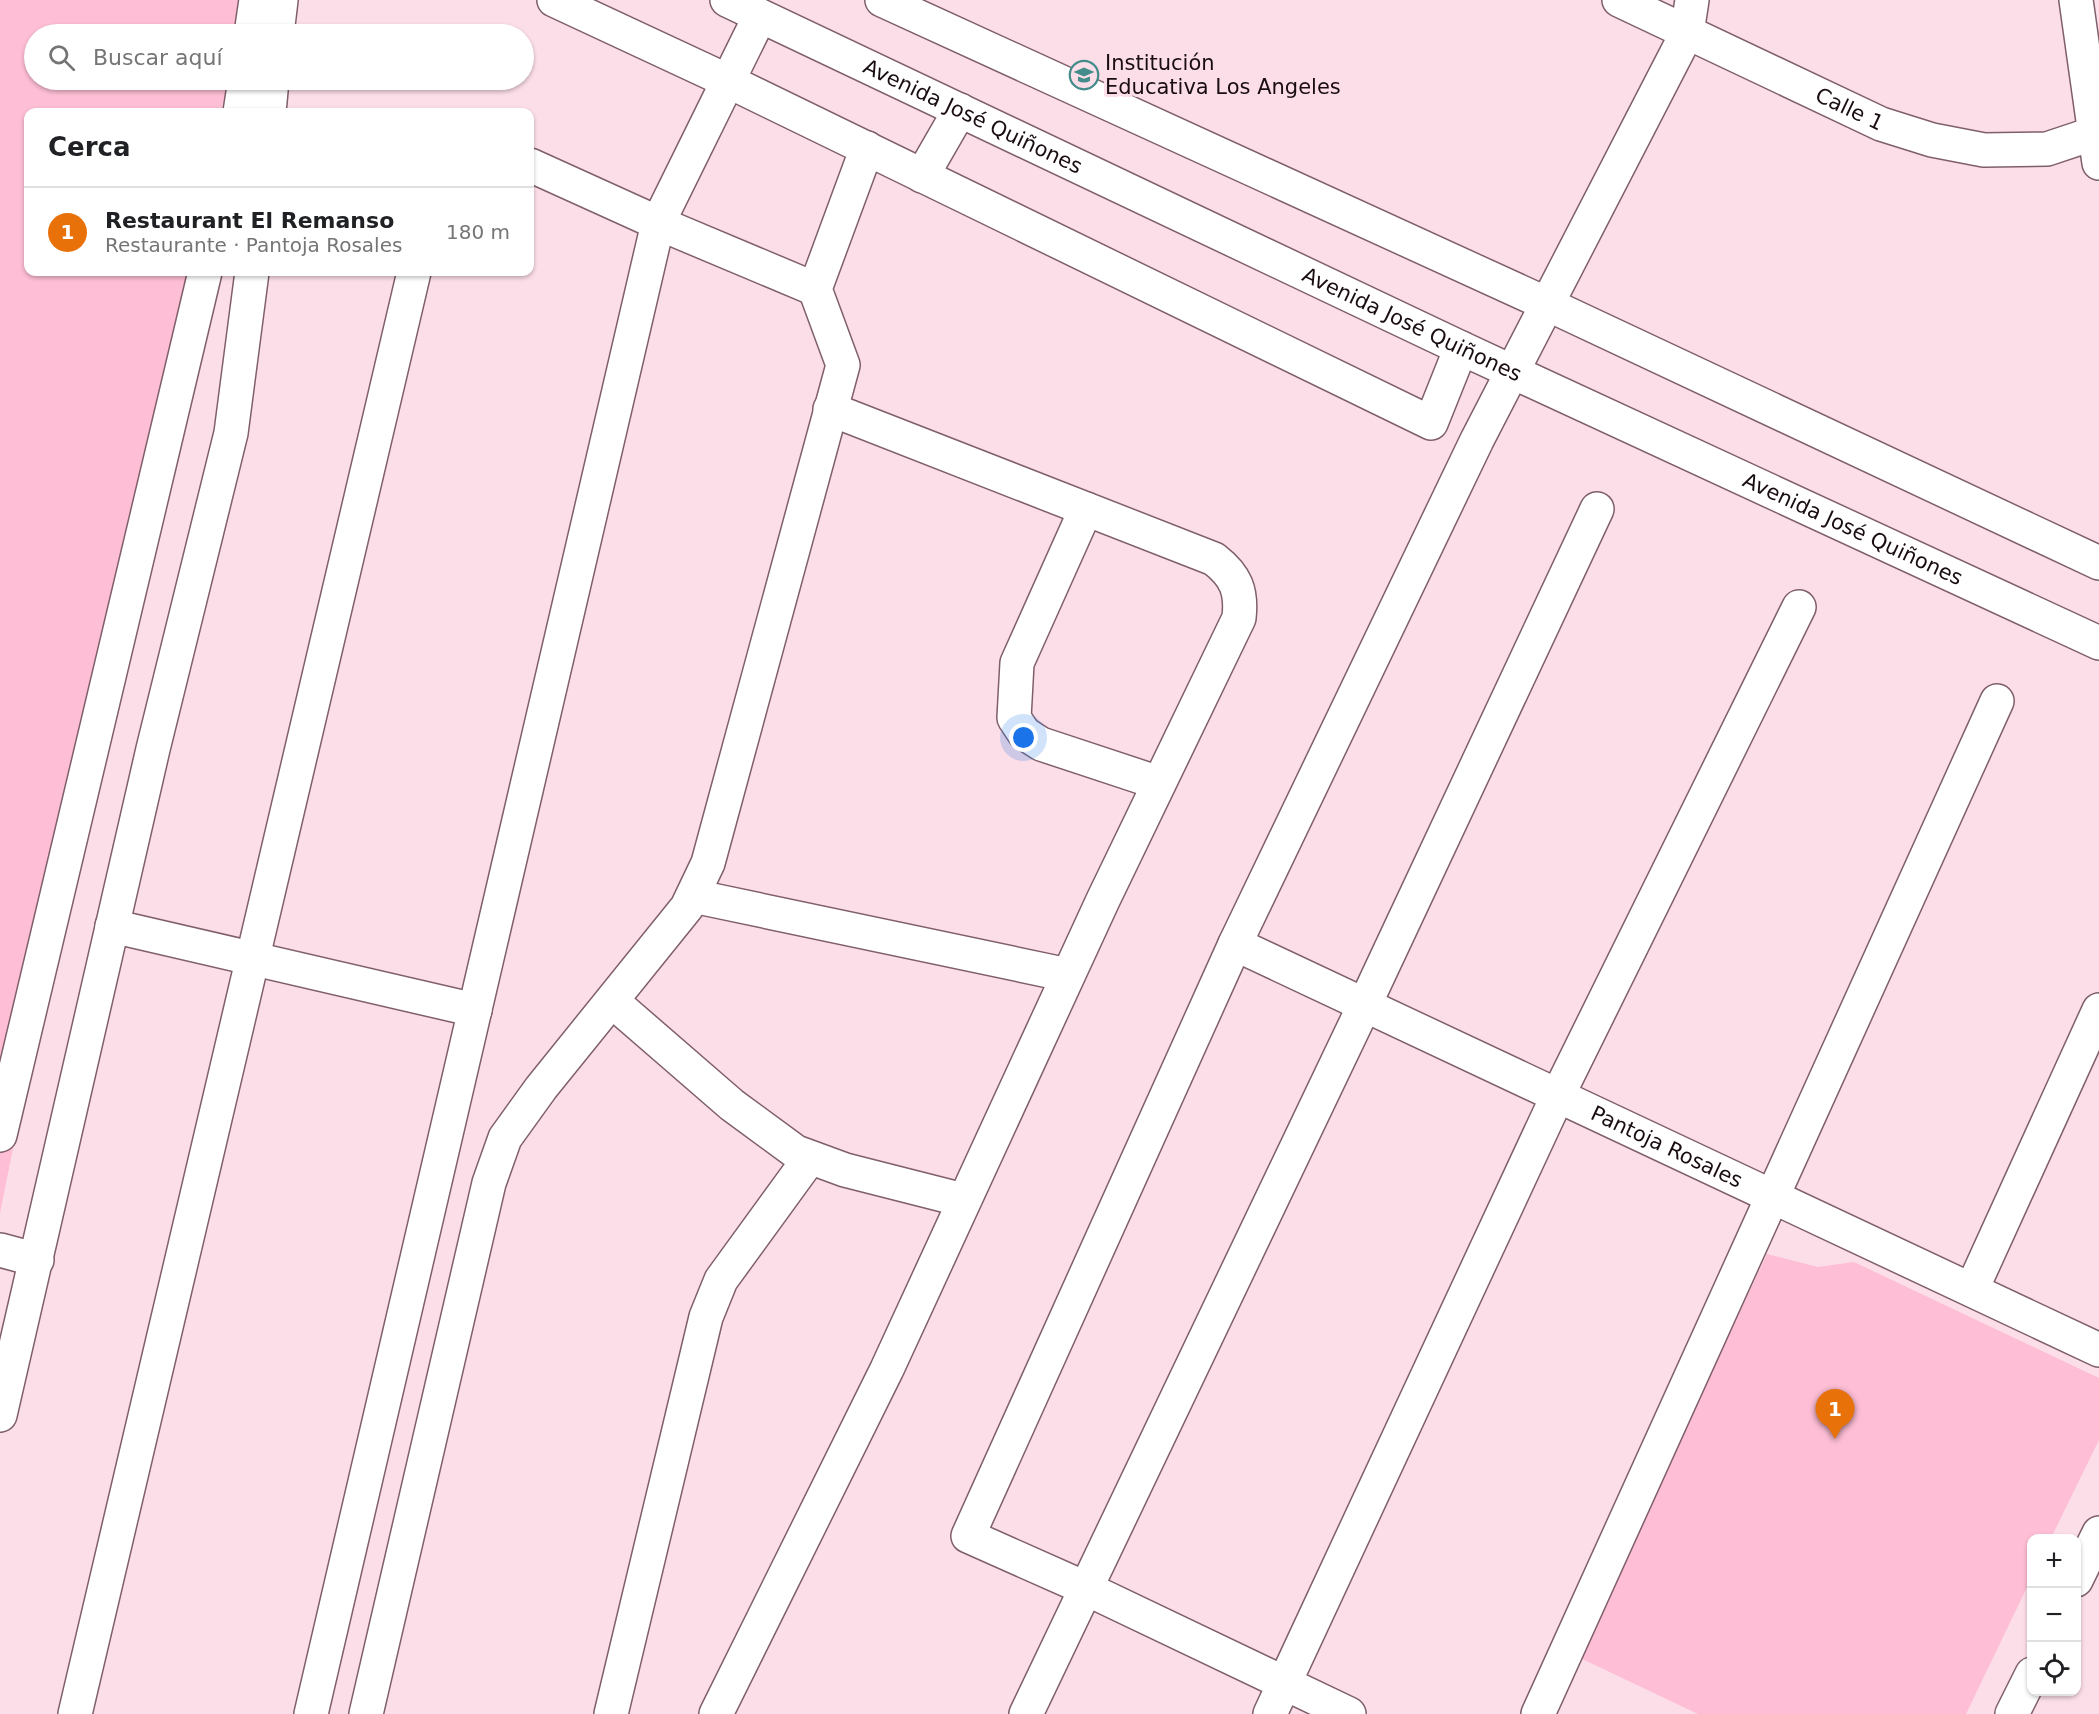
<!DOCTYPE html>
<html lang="es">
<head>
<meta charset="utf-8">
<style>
  body { margin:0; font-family:"DejaVu Sans",sans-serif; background:#f6f6f6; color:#202124 }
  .controls { position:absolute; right:18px; bottom:18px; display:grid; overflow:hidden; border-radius:12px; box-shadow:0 2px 4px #0004 }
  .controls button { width:54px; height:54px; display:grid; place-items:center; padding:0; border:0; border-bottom:2px solid #e0e0e0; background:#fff; color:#202124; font:30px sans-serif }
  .you { position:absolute; left:1024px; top:738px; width:21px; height:21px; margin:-15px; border:4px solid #fff; border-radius:50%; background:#1a73e8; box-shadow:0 0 0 9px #1a73e833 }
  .badge { display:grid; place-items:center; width:39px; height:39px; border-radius:50%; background:#448c8b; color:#fff; font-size:20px; font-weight:700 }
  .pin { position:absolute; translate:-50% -50px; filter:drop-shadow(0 2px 3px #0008) }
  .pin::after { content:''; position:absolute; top:32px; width:21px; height:18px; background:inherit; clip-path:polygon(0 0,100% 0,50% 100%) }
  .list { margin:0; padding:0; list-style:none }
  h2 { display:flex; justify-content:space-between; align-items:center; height:78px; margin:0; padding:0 24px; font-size:26px }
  h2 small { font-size:20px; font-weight:400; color:#757577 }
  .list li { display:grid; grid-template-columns:39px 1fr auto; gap:18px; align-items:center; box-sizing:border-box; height:90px; padding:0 24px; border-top:2px solid #e0e0e0 }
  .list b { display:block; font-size:22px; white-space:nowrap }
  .list p { margin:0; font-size:20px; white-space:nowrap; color:#757577 }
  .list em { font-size:20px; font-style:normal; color:#757577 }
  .icon { flex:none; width:33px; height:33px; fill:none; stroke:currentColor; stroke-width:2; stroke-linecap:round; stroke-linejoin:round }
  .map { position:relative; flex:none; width:2099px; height:1714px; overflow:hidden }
  .search { position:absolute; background:#fff; box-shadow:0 2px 4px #0004; left:24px; top:24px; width:510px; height:66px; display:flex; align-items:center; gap:15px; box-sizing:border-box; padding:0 21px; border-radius:33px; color:#757577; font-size:22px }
  .panel { position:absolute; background:#fff; box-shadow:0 2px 4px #0004; left:24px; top:108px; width:510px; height:168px; border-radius:12px }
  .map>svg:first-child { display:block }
  .green { fill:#febed5 }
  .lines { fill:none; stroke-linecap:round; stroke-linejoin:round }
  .minor-casing { stroke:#7f5f6a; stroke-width:36 }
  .minor { stroke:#fff; stroke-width:33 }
  .labels { text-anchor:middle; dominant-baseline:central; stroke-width:6; stroke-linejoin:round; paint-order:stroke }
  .poi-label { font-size:21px; fill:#190d12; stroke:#fcdee8; text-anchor:start }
  .street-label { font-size:21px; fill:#190d12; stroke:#fcdee8 }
</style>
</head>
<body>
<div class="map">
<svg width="2099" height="1714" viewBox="0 0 2099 1714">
  <rect width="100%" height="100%" fill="#fcdee8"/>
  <g class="green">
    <path d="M0,0H244L237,34H34V80H228L221,112H28V272H189L0,1213Z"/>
    <path d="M1767,1254L1818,1267L1854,1262L2099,1378V1440L2051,1538H2032L2031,1579L1966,1714H1698L1578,1657Z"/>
  </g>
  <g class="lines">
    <g class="minor-casing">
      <g id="minor">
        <path d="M554,0L730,82L1431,423L1461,348"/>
        <path id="s1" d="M727,0L1461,348L2099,643"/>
        <path d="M882,0L1547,304L2099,563"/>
        <path id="s2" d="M1619,0L1881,124L1932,140L1984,150L2047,149L2095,133"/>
        <path d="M2076,0L2099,163"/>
        <path d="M251,34L256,0"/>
        <path d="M277,34L281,0"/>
        <path d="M240,112L245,80"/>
        <path d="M269,112L272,80"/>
        <path d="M530,165L658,223L815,289"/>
        <path d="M922,176L960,110"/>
        <path d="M1086,509L1017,663L1014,718L1024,733L1041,744L1159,783"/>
        <path d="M693,896L1068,975"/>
        <path d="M112,926L475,1010"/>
        <path id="s3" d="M1235,944L2099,1350"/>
        <path d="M612,1001L732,1105L796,1152L845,1170L963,1200"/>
        <path d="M0,1135L205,272"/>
        <path d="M0,1250L37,1260"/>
        <path d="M1972,1289L2099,1010"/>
        <path d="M0,1415L153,749L231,433L252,272"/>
        <path d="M2076,1580L2099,1533"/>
        <path d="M75,1714L414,272"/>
        <path d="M311,1714L658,223L760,16"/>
        <path d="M366,1714L489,1183L505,1138L541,1088L687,907L708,863L843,365L815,289L867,148"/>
        <path d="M611,1714L706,1317L721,1280L809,1159"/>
        <path d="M716,1714L887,1369L1103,900L1239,618C1242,591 1236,576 1214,559L830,409"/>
        <path d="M1026,1714L1365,1004L1597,509"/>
        <path d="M1270,1714L1558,1095L1799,607"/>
        <path d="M1349,1714L1085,1588L968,1536L1235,944L1477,440L1687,33L1692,0"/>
        <path d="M1538,1714L1997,701"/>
        <path d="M2012,1714L2032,1674"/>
      </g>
    </g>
    <use href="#minor" class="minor"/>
  </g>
  <defs>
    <g id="school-ring" transform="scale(1.5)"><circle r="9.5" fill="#fcdee8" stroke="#448c8b" stroke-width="1.5"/><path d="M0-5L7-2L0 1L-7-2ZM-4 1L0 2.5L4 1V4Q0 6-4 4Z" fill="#448c8b"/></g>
  </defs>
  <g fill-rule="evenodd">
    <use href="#school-ring" x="1084" y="75"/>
  </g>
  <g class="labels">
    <g class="poi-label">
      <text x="1105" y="63">Institución<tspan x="1105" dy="24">Educativa Los Angeles</tspan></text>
    </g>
    <g class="street-label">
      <text stroke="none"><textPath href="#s2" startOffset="255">Calle 1</textPath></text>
      <text stroke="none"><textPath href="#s1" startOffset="272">Avenida José Quiñones</textPath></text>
      <text stroke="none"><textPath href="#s1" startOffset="758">Avenida José Quiñones</textPath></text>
      <text stroke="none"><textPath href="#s1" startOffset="1244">Avenida José Quiñones</textPath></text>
      <text stroke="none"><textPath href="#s3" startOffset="477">Pantoja Rosales</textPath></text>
    </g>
  </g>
</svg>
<div class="controls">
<button>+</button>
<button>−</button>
<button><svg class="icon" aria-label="locate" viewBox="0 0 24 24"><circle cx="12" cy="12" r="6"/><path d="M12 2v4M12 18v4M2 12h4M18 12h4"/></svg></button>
</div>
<div class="you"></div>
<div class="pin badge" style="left:1835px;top:1439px;background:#e8710a">1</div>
<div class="search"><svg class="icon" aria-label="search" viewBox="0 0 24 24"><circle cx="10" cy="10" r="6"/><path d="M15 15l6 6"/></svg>Buscar aquí</div>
<section class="panel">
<h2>Cerca<small></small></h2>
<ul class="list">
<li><span class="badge" style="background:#e8710a">1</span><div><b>Restaurant El Remanso</b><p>Restaurante · Pantoja Rosales</p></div><em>180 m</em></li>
</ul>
</section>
</div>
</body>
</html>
